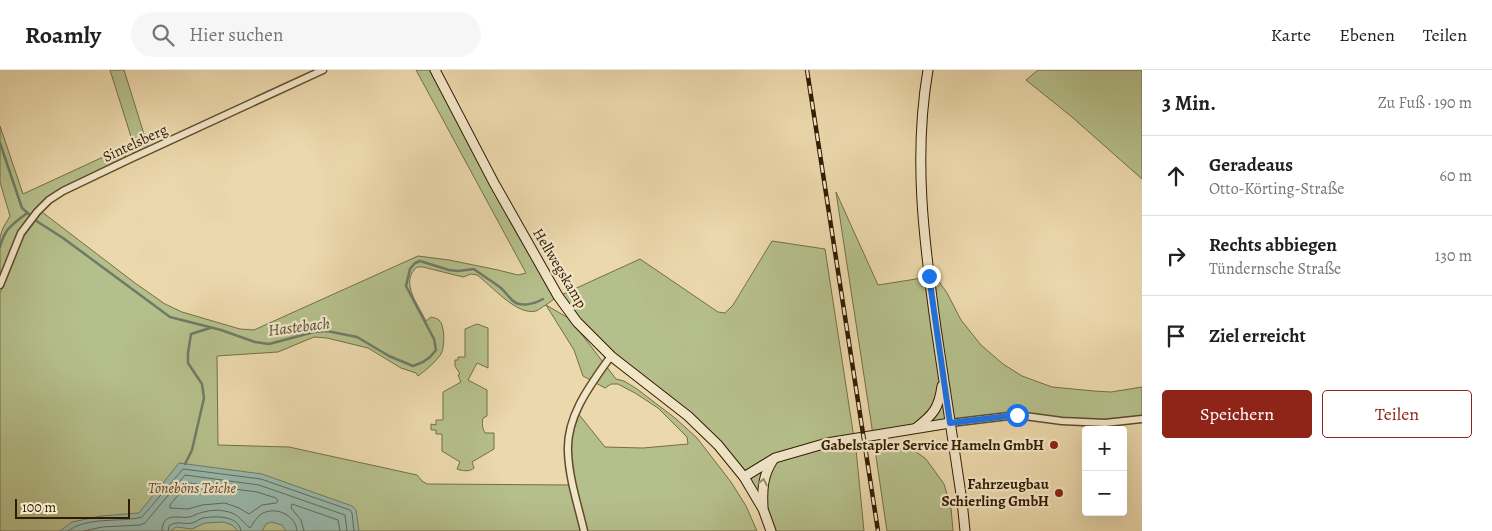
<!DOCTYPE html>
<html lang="de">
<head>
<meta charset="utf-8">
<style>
  body { margin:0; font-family:Alegreya,serif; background:#f6f6f6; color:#202124 }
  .controls { position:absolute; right:15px; bottom:15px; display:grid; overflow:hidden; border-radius:5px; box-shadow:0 5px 20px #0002 }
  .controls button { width:45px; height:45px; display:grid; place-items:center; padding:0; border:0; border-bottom:1px solid #e0e0e0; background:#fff; color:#202124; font:25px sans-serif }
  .scale { position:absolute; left:15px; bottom:12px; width:115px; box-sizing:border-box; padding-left:5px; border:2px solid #321c00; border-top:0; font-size:14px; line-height:18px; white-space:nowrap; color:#321c00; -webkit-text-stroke:4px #f2e6c9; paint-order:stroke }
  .stop { position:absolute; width:15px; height:15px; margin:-11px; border:4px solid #1a73e8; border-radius:50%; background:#fff }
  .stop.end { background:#1a73e8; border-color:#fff; box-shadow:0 1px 5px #0008 }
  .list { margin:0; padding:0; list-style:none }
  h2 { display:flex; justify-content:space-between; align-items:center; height:65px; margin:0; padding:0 20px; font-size:21px }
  h2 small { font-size:16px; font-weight:400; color:#757577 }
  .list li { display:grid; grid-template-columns:32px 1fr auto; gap:15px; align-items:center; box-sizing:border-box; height:80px; padding:0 20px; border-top:1px solid #e0e0e0 }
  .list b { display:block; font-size:19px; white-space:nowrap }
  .list p { margin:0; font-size:16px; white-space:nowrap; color:#757577 }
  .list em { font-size:16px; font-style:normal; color:#757577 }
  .actions { display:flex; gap:10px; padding:15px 20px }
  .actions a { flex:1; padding:11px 0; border:1px solid #8f2418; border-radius:5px; text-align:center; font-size:18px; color:#8f2418 }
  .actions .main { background:#8f2418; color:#fff }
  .icon { flex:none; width:28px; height:28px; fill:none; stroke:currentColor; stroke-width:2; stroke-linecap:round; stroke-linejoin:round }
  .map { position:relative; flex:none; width:1142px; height:461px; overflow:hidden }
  header { display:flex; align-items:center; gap:30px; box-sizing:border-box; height:70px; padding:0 25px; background:#fff; border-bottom:1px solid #e0e0e0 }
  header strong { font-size:24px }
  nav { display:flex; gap:28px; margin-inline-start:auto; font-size:18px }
  .search { width:350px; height:45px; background:#f6f6f6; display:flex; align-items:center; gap:12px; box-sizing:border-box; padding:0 18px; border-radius:28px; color:#757577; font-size:19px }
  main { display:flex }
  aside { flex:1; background:#fff }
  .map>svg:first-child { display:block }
  .green { fill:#b5bf8b; stroke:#746e46; fill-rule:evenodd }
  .water { fill:#98b9ad; stroke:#6f7a68 }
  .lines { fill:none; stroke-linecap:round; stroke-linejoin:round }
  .shore { stroke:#656a56; stroke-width:1 }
  .stream { stroke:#6f7a68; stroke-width:2.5 }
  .street-casing { stroke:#604b2b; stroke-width:9 }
  .secondary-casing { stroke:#321c00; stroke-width:11 }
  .street { stroke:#f2e6c9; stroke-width:6 }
  .secondary { stroke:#f2e6c9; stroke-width:9 }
  .rail-casing { stroke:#321c00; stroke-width:4.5 }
  .rail { stroke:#f2e6c9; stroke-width:2.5; stroke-dasharray:8; stroke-linecap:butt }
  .oneway { stroke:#9c8b6f }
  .route { stroke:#1a73e8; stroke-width:6 }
  .poi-dot { fill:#8f2418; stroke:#f2e6c9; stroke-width:2 }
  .labels { text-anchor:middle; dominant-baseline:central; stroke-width:4.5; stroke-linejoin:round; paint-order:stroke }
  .street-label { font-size:15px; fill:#321c00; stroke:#f2e6c9 }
  .poi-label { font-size:15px; font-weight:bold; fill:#321c00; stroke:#f2e6c9; text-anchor:end }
  .park-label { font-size:15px; font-style:italic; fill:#594d2a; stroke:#f2e6c9 }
  .water-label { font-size:16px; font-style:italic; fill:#514b34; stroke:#f2e6c9 }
</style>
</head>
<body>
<header>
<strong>Roamly</strong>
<div class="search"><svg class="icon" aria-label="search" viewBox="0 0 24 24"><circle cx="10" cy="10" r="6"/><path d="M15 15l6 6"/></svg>Hier suchen</div>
<nav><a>Karte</a><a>Ebenen</a><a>Teilen</a></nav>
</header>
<main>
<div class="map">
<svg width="1142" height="461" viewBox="0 0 1142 461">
  <rect width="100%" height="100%" fill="#ebd8ac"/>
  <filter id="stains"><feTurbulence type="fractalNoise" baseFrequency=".004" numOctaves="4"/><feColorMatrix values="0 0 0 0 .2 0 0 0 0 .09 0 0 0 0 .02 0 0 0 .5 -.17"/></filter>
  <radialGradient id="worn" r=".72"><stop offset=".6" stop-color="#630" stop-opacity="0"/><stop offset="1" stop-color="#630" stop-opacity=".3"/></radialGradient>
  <g class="green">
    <path d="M110,0H124L148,77L136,84L127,79L124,90L46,128L33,141L15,168L0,208V167L3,158L10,146L0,112V56L23,124L114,82L134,76Z"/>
    <path d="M416,0H435L558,226L546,235L570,249L616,309L624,311L637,319L675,348L697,368L731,412L746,436L757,461H0V223L22,169L42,142L135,213L165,234L182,242L240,259L254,260L418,186L449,190L498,200L518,205L526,203ZM417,197H423L463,207L471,204L477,205C492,216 517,246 536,241C539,240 543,236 546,235L574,280L583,306L605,318L611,314H618L635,323L658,338L687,367L688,374L643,378L605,377L577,342L567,380L573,415L427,414L422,411L417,405L289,377L218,375L217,286L278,282L314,267L327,268L368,278L401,298L416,303L418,306C426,300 435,293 441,284C445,277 445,255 439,250C436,248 435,248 431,247L426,251C419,236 399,212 417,197Z"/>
    <path d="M1038,0H1142V109L1072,47L1026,10Z"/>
    <path d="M836,122L878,215L935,206L947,223L961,250L981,275L1003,294L1022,306L1052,317L1094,321L1111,322L1142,317V348L1104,352L1017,344L950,352L873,365Z"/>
    <path d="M772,171L825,179L854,368L775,388L744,406L717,372L611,286L559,226L640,189L718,242L725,243L733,235Z"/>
    <path d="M477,254L488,258V298L477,293L468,310L487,320V346L483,348C482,353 482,358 485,363H494V379L472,392L474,398C470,402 462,401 457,399L460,392L442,381V364H436V360H431V354L436,355V350H443V322L461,312L458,305L460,304L455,296V290H458V287H465V259Z"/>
    <path d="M855,369L864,461H772L744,407L775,389Z"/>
    <path d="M874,373L908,376L926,389L944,414L951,438L953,461H887Z"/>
  </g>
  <path class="water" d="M179,393L262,404L352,436L356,440L359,461H286L282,455L271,452L266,454L262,461H238L232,455L223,452L205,453L192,459L176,457L171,461H60L72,452L101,446L139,443Z"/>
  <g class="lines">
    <g class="shore">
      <path d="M189,413L257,422L276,428L278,431L276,433L262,435L249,444L239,438L225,433L202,435L188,439L170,438V435L187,414Z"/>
      <path d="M68,461C88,446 119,453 142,447L183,399L261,409L350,440L352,443L354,461"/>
      <path d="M84,461L102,457L140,455L145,453L185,405L259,415L345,445L347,461"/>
      <path d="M162,461C163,441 178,449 189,447C192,447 194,445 197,444C205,441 216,439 224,441C239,443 241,451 250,458C253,454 256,448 260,445C273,435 296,444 297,461"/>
      <path d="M168,461L169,456C177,450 184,455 192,453C196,452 199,449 203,448C215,446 239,445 241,461"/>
      <path d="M304,461L301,450L291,438L292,434L338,450L340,461"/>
    </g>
    <g class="stream">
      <path d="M0,73L22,138L38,152L63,168L170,247L221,260L255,272L269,274L314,262L327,261L357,267L389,286L413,296L423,292L430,287L436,280L434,269L406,216L410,199L415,193L420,191L449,200L458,201L474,199C483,206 492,211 501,218C505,222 508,226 512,230C520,238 534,234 543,229"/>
      <path d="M0,177C5,158 12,155 27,143"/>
      <path d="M185,394L192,380L204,328L202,314L188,293V283L191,264L210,258"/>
    </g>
    <g class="street-casing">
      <g id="street">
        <path d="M0,215L21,163L37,142L49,130L63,121L130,89L323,0"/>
        <path d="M950,353L1017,345L1062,351L1105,353L1142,349"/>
        <path d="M584,461C578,435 569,409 568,382C566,346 591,314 611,286"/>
      </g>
    </g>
    <g class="secondary-casing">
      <g id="secondary">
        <path d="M435,0L494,113L558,226L577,252L611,286L688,346L718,375L744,407L763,439L771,461"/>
        <path d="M928,0C913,87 924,171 936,258C945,316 953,373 962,431L965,461"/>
        <path d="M916,358C933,345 939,338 942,316"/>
        <path d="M744,407L775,388L827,373L950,353"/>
        <path d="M763,437C762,419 763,405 773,390"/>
      </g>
    </g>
    <use href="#street" class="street"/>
    <use href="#secondary" class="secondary"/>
    <g class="rail-casing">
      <path id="rail" d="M807,0L878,461"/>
    </g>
    <use href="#rail" class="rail"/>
  </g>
  <defs><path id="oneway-chevron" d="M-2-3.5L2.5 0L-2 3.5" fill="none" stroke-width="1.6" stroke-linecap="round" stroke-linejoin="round" transform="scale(1.25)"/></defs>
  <use class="oneway" href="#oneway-chevron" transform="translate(763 412) rotate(-78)"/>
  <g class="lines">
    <path class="route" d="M929,206L950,353L1017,345"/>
  </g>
  <g class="poi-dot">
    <circle cx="1054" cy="375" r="5"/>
    <circle cx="1059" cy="423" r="5"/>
  </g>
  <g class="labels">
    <g class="street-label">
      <text transform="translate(135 73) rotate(-25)">Sintelsberg</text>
      <text transform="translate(560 198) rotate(59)">Hellwegskamp</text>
    </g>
    <g class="poi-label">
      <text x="1044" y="375">Gabelstapler Service Hameln GmbH</text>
      <text x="1049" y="414">Fahrzeugbau<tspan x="1049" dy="17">Schierling GmbH</tspan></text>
    </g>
    <g class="park-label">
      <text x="192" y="418">Töneböns Teiche</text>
    </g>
    <g class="water-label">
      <text transform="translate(299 257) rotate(-7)">Hastebach</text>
    </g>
  </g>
  <rect width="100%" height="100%" filter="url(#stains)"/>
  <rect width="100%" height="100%" fill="url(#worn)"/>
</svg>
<div class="controls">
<button>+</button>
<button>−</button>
</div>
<div class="scale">100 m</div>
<div class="stop" style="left:1017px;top:345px"></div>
<div class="stop end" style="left:929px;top:206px"></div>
</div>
<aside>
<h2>3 Min.<small>Zu Fuß · 190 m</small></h2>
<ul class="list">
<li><svg class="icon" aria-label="ahead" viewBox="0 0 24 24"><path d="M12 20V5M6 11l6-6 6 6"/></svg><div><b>Geradeaus</b><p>Otto-Körting-Straße</p></div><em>60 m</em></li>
<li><svg class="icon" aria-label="right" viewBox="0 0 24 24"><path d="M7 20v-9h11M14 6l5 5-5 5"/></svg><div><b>Rechts abbiegen</b><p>Tündernsche Straße</p></div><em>130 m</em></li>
<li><svg class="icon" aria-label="arrive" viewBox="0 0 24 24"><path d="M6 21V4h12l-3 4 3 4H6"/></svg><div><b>Ziel erreicht</b></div></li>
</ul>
<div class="actions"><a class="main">Speichern</a><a>Teilen</a></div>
</aside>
</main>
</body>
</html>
